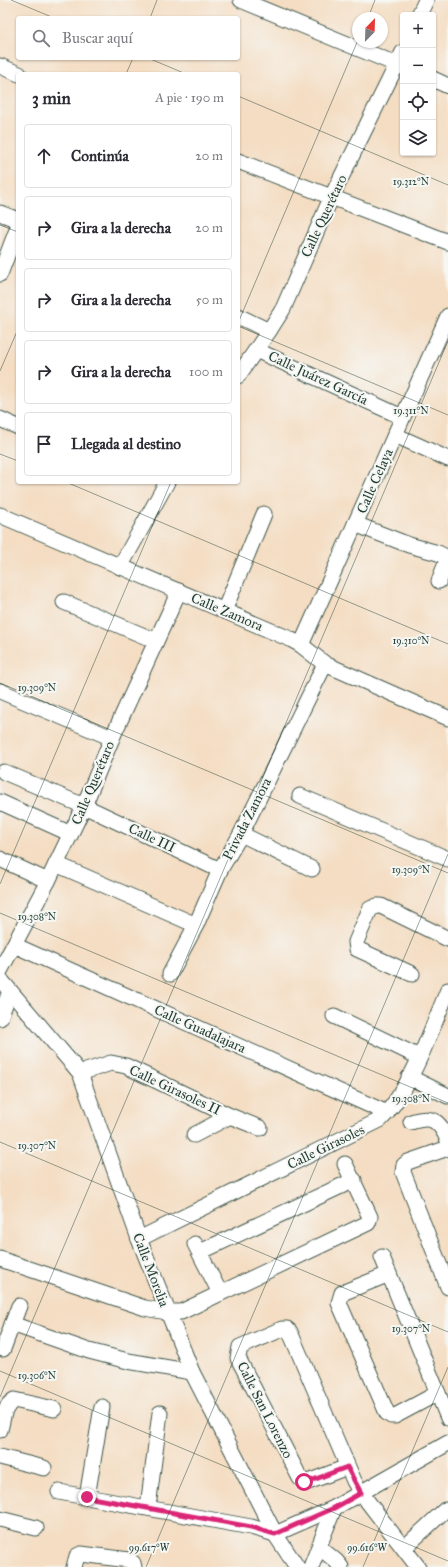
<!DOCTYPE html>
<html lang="es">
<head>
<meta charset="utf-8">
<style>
  body { margin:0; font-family:"IM FELL Great Primer",serif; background:#f2f2f3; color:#2b2b33 }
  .controls { position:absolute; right:12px; top:12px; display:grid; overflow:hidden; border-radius:4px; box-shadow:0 1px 3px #0004 }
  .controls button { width:36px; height:36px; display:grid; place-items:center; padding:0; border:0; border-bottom:1px solid #e1e1e2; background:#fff; color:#2b2b33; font:20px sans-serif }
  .compass { position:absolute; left:352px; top:12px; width:36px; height:36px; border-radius:50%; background:#fff; box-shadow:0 1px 3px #0004; rotate:23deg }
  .stop { position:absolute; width:12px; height:12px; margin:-9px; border:3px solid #db2777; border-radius:50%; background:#fff }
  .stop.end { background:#db2777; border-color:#fff; box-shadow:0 1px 4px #0008 }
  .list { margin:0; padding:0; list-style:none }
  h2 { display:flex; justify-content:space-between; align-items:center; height:52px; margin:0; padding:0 16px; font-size:17px }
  h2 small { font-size:13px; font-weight:400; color:#7c7c81 }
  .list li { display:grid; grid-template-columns:26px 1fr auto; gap:12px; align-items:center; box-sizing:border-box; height:64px; margin:0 8px 8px; padding:0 8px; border:1px solid #e1e1e2; border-radius:4px }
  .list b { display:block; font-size:15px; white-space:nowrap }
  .list em { font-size:13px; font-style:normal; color:#7c7c81 }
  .icon { flex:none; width:22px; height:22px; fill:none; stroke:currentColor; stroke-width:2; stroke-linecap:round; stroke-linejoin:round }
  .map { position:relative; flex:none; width:448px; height:1567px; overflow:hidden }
  .search { position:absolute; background:#fff; box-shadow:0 1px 3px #0004; left:16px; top:16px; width:224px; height:44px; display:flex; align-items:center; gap:10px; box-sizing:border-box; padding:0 14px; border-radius:4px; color:#7c7c81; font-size:15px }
  .panel { position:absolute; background:#fff; box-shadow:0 1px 3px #0004; left:16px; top:72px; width:224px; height:412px; border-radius:4px }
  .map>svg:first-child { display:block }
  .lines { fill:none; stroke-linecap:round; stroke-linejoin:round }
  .minor-casing { stroke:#3f5549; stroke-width:17 }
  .minor { stroke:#fff; stroke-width:15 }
  .route { stroke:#db2777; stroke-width:5 }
  .ticks { fill:none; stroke:#1f3d34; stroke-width:1; stroke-opacity:0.45 }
  .labels { text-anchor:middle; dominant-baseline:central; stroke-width:4; stroke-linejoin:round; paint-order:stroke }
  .street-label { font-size:14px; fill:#1f3d34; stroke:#f6f6f2 }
  .ticks-label { font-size:10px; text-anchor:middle; fill:#1f3d34; stroke:#f6f6f2; stroke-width:4; stroke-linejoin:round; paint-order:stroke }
</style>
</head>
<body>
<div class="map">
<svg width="448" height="1567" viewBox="0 0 448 1567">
  <rect width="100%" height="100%" fill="#f6f6f2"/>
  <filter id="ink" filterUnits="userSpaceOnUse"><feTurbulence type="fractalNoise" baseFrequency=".025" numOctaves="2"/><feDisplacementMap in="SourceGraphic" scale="8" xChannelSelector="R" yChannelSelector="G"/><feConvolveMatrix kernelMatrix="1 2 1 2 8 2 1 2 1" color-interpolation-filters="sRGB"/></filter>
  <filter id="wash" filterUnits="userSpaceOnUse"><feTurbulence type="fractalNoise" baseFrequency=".012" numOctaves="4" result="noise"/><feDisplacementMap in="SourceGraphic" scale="16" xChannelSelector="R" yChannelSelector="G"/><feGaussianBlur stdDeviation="0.9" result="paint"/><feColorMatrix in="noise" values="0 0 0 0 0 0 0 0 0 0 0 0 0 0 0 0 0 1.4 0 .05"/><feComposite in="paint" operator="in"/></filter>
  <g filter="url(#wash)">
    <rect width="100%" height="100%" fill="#f4ddc2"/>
  </g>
  <g filter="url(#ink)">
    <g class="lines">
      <g class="minor-casing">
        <g id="minor">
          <path d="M241,0L403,67"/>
          <path d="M419,15L426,0"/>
          <path d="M0,66L19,74"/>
          <path d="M433,79L448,86"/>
          <path d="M238,161L448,242"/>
          <path d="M0,213L18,220"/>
          <path d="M0,274L18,227"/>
          <path d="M238,316L269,331"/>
          <path d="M256,350L402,417"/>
          <path d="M238,376L269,331L283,309L331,198L403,52"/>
          <path d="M0,419L18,427"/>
          <path d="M395,435L448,459"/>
          <path d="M0,515L290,639L301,645L325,664L448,718"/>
          <path d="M355,524L409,545L438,553L446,557V563L439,581"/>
          <path d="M120,567L167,482"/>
          <path d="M64,602L156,641"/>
          <path d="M224,611L264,514"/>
          <path d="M301,645L448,316"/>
          <path d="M0,691L112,738"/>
          <path d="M4,772L84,806L220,870"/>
          <path d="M300,796L448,859"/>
          <path d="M0,802L71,834"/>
          <path d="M241,834L312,869"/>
          <path d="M0,859L48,881"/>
          <path d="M56,864L196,925"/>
          <path d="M14,945L387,1113"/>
          <path d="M0,971L48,881L84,806L112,738L179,591"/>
          <path d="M170,974L196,925L220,870L241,834L325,664"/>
          <path d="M412,974L357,949L356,942L370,909L377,906H381L448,939"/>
          <path d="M0,979L80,1073L139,1239L192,1372L275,1534L297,1567"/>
          <path d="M334,1016L419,1057"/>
          <path d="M0,1018L10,991"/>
          <path d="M80,1073L111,1063L126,1066L230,1116L260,1128"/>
          <path d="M409,1077L448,1096"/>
          <path d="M411,1122C432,1115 439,1120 448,1140"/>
          <path d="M194,1135L230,1116"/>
          <path d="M448,1148L408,1162L404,1165L403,1172L448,1287"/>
          <path d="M139,1239L380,1120C411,1090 431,1030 448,990"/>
          <path d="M195,1244L220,1293"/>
          <path d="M200,1252L354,1180"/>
          <path d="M382,1257L448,1418"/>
          <path d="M0,1259L145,1308L167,1312H181L368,1223L370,1217L345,1164"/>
          <path d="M389,1274L342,1293L339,1303L387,1413L391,1416H395L438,1393"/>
          <path d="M12,1324L89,1351L128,1361L192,1372"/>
          <path d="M3,1349L19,1306"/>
          <path d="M0,1430C3,1419 3,1407 14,1400L54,1409"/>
          <path d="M0,1457L44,1468"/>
          <path d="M347,1467L308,1482L304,1481L300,1478L238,1358L240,1347L282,1329H287L290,1332L354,1481L361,1493L418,1567"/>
          <path d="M59,1492L251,1527L275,1534"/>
          <path d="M87,1497L102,1407"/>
          <path d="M148,1507L160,1413"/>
          <path d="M0,1519L36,1528"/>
          <path d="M275,1534L334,1508L448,1443"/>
          <path d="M319,1547L336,1561L341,1567"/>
          <path d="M404,1548L445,1510"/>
          <path d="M74,1567L77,1556L81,1554L129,1560L133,1563L134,1567"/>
          <path d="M311,1567L334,1508"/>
        </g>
      </g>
      <use href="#minor" class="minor"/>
    </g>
  </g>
  <g class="lines" filter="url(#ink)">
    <path class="route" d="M87,1497L251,1527L275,1534L334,1508L361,1493L347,1467L308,1482H304"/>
  </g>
  <path class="ticks" d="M11,0L54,18M150,18L157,0M368,18L375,0M148,58L186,74M126,74L133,58M238,96L448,185M0,225L18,232M238,323L358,40M238,326L448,415M0,371L18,329M0,454L18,461M66,482L448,644M0,683L448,873M0,884L171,482M0,913L448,1103M0,1142L448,1332M0,1371L448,1561M0,1397L448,341M146,1567L448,854M363,1567L448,1367"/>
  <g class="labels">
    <g class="street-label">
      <text transform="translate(324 216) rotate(-65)">Calle Querétaro</text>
      <text transform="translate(318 378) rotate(25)">Calle Juárez García</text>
      <text transform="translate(375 481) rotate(-66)">Calle Celaya</text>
      <text transform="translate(227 612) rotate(23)">Calle Zamora</text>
      <text transform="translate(93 783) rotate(-67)">Calle Querétaro</text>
      <text transform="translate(247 819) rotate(-63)">Privada Zamora</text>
      <text transform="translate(152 838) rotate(25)">Calle III</text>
      <text transform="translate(200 1029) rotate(24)">Calle Guadalajara</text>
      <text transform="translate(175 1090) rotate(25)">Calle Girasoles II</text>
      <text transform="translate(326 1147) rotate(-26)">Calle Girasoles</text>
      <text transform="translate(151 1270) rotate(69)">Calle Morelia</text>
      <text transform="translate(265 1410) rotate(63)">Calle San Lorenzo</text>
    </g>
  </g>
  <g class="ticks-label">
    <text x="411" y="185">19.312°N</text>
    <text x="411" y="414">19.311°N</text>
    <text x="411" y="644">19.310°N</text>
    <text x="37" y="691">19.309°N</text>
    <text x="411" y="873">19.309°N</text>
    <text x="37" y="920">19.308°N</text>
    <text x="411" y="1102">19.308°N</text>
    <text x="37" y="1149">19.307°N</text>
    <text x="411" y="1332">19.307°N</text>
    <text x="37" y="1379">19.306°N</text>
    <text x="149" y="1551">99.617°W</text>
    <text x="367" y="1551">99.616°W</text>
  </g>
</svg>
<div class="controls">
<button>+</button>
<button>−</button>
<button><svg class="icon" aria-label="locate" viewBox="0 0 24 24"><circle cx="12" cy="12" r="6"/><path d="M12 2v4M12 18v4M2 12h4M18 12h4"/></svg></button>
<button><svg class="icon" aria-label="layers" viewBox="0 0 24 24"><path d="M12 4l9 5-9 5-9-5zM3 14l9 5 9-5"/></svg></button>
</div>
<svg class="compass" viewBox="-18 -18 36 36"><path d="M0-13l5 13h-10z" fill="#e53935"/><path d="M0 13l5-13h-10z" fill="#7c7c81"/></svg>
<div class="stop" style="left:304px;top:1482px"></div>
<div class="stop end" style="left:87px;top:1497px"></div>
<div class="search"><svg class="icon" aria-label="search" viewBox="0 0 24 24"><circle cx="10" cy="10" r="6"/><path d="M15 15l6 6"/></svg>Buscar aquí</div>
<section class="panel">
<h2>3 min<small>A pie · 190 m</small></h2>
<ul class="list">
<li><svg class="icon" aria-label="ahead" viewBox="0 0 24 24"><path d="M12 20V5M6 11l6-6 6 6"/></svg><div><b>Continúa</b></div><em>20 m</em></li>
<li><svg class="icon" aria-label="right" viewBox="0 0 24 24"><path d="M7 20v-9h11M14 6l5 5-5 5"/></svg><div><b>Gira a la derecha</b></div><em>20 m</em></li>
<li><svg class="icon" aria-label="right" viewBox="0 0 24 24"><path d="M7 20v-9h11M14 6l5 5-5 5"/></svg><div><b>Gira a la derecha</b></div><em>50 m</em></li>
<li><svg class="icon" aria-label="right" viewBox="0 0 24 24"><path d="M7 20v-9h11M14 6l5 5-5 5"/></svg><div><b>Gira a la derecha</b></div><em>100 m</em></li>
<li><svg class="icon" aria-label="arrive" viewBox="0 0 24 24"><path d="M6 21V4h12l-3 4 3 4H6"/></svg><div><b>Llegada al destino</b></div></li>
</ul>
</section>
</div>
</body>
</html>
